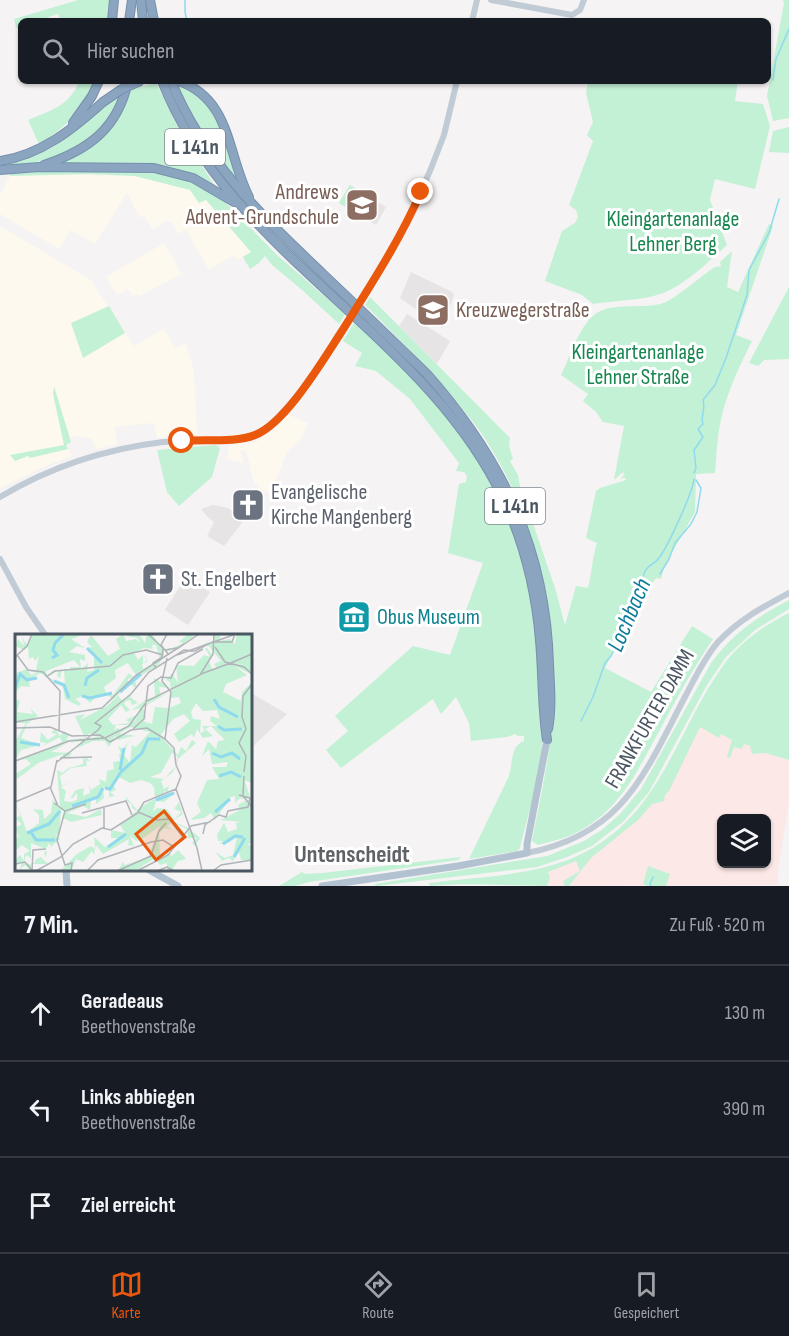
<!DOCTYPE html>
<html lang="de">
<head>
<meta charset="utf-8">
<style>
  body { margin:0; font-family:"Sofia Sans Condensed",sans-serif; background:#20242c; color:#f1f3f6 }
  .controls { position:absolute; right:18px; bottom:18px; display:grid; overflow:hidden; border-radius:9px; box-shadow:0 2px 4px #0004 }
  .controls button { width:54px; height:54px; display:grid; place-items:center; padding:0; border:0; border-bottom:2px solid #363941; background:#171b24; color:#f1f3f6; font:30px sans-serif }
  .stop { position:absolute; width:18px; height:18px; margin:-14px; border:4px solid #ea580c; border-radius:50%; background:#fff }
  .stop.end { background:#ea580c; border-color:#fff; box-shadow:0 2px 6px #0008 }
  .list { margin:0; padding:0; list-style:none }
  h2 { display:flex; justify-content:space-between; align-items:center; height:78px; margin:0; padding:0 24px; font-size:26px }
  h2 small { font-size:20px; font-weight:400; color:#9ea1a6 }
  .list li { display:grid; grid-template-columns:39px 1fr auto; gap:18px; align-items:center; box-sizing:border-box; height:96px; padding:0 24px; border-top:2px solid #363941 }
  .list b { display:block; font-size:22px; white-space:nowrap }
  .list p { margin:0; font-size:20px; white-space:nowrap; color:#9ea1a6 }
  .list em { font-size:20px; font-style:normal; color:#9ea1a6 }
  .icon { flex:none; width:33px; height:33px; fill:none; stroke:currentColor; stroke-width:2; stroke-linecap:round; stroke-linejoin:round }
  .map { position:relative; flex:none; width:789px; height:886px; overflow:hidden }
  .search { position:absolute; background:#171b24; box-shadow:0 2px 4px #0004; left:18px; right:18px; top:18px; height:66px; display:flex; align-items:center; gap:15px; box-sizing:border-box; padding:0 21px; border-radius:9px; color:#9ea1a6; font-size:22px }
  .sheet { height:366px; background:#171b24 }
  nav { display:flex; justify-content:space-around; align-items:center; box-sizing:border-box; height:84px; border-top:2px solid #363941; background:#171b24; font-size:16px; color:#9ea1a6 }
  nav a { display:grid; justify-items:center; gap:3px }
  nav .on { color:#ea580c }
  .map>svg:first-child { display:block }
  .commercial { fill:#fdf9ef }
  .education { fill:#e6e4e5 }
  .medical { fill:#fce8e6; fill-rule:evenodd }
  .green { fill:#c3f1d5 }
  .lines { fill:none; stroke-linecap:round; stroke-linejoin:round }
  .stream { stroke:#90daee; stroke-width:1.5 }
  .highway-casing { stroke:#7690ad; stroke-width:10 }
  .secondary { stroke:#c1cbd6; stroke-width:6 }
  .primary { stroke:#b3c2d1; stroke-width:7 }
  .highway { stroke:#8ba5c1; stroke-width:8 }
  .highway-bridge-casing { stroke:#7690ad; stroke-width:10; stroke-linecap:butt }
  .secondary-bridge { stroke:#c1cbd6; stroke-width:6 }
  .highway-bridge { stroke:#8ba5c1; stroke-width:8 }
  .route { stroke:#ea580c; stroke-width:8 }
  .labels { text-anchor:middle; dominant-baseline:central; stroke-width:6; stroke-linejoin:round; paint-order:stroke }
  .shield { fill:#fff; stroke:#808990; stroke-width:1.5 }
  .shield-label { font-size:21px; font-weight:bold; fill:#4a5661 }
  .education-label { font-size:22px; fill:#785e54; stroke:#fff; text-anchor:end }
  .park-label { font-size:22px; fill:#17864f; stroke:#fff }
  .worship-label { font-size:22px; fill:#5b616d; stroke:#fff; text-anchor:start }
  .culture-label { font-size:22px; fill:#0d838f; stroke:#fff; text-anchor:start }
  .street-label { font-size:22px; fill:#4a5661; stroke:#fff }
  .water-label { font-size:24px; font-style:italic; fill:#0c7c9b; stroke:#fff }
  .neighbourhood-label { font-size:24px; font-weight:bold; fill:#5f6368; stroke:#fff }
  .inset-river { fill:none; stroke:#90daee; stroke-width:3 }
  .inset-road { fill:none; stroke:#b1b4b9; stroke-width:1.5 }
  .view { fill:#e8590c; fill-opacity:0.15; stroke:#e8590c; stroke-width:3 }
  .inset-edge { fill:none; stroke:#4a5661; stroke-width:3 }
</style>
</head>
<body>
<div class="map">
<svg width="789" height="886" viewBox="0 0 789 886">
  <rect width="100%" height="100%" fill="#f5f3f3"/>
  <g class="commercial">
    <path d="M34,174L135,176L190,190L206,199L251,252L237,260L234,255L209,270L186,230L178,234L171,222L166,221L153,230L144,216L140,218L127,193L95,244L71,230L59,249L0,214V194L10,176Z"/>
    <path d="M0,226L91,280L134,346L163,329L170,338L174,348L186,344L194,371L197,435L157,438L154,423L115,427L117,444L95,449L92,439L77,436L70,438L71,442L66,445L72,456L50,464L0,488Z"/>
    <path d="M164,243L182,274L139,296L137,294L132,296L128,289L117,295L106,277Z"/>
    <path d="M286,416H292L308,423L301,438L287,452L271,493L258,489L259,485L254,483L246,450L240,451L243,463L227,459L229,447L232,445L256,442L270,432Z"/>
  </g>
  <g class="education">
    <path d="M350,185L386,207L376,225L339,203Z"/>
    <path d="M411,272L452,292L454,295L442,328L400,298Z"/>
    <path d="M407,314L450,341L437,364L399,326Z"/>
    <path d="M213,505L228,508L245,519L224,546L207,536L214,522L208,517L201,509Z"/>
    <path d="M186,577L210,592L188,625L165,610Z"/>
    <path d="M251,693L287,714L251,748Z"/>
  </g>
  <path class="medical" d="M699,722L732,740L750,746L753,753H765L789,760V803L778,869V885L547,886L550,877L548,872L588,855L639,814ZM722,818H766V864H722Z"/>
  <g class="green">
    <path d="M78,0H110L109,21H61L58,14L37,21H21V27L16,28L14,19Z"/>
    <path d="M783,0H789V118L773,121L767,96L784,3Z"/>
    <path d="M79,81H95C83,109 65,129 39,144L28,120C50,111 71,105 79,81Z"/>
    <path d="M588,81H738L735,101L763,104L770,126L755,189L715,179L710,200L727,245C709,261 689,281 668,291C646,301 617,300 593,304L582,295L545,281L562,231L575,223L578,217L576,210L569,205L593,141L587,135L593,122L586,93Z"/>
    <path d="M156,83L182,135L215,186L188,174L56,164C95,149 116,130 129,90Z"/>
    <path d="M177,85C222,100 226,144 238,183L201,130Z"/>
    <path d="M123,94C98,153 58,160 0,168V165C60,157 76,124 123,94Z"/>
    <path d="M789,127V153L769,152L773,131Z"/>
    <path d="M87,170L154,171L188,178L223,200L277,255L345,314L339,324L301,289L272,265L265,256L259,263L250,269L243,257L251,252L206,200L199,203L190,190L135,176L89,174L10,176V173Z"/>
    <path d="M350,185L367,196L356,213L339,203Z"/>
    <path d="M769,224L773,226L736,335L752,341C738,369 724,398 719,430C717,444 716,458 715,473L696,474L695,512L664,567L661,579L656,578L639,602L605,668L651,692L692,626L713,639C694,667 678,696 662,726C640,765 623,807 581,830C568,838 553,841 538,845L532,841C539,805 547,769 551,733C562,627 537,504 470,418C438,378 401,341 365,305L370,297L510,438L509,446L513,459L510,461L518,475L523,502L526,503L555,588L565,625L576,586L588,588C592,572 592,559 597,543L586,538L596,491L600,488L626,480L625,478L620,479L624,475L623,472L614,480L624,426L603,422L596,412L583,401L588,394L561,375C570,358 578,328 594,315C612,300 646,311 666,302C680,295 701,276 715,267L721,266L720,262L732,251L727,287L738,292Z"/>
    <path d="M789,287V359L764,360L758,366L749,363Z"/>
    <path d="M109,306L125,333L83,358L71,323Z"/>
    <path d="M354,323C373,340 394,356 411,375C432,396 451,421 469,445C526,522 545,647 542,741C541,777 528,813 520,848L517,851L469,859L509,776C513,763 510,746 524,741V736H518L515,734L507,737L471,741L469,723L456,697L441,714L433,699L341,768L326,750L348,731L335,716L413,646L450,655L483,563L448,553L459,484L466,482L467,476L464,472L456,471L459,463L410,399L376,371L355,366L362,353L343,341Z"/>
    <path d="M54,386L71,442L66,445L68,449L64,450L30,458L28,456L15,461L10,455L64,445L53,394Z"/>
    <path d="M216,445L220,448L212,477L179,506L167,492L157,450Z"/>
    <path d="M789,600V609L755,630L726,657L707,685L649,792L624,821L592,846L567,857L537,867L376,886L375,884L547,856L584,841L603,829L620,814L641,789L711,663C732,634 758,616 789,600Z"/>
    <path d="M789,613V760L765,753L752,754L750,746L744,744L742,749L734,747L730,758L727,757L732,740L721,734L719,738L700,727L669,791L665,795L664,801L652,804L638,820L591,858L569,886H565L563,881L580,871L576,861L548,872L550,877L547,886C508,886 468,882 430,886L429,883C477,877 533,876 577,856C659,819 675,734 722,667C739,643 763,626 789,613Z"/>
    <path d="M461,857L458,860L309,882L295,886H279L302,872L305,874L322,873Z"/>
    <path d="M648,866L670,874L666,886H647L643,884Z"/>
  </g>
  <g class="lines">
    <g class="stream">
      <path d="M185,0V12L187,21"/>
      <path d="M773,80L776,59L789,29"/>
      <path d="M694,473L696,468L694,450L703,437L698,429L703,424C700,417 706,410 703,400L715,385L726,358L747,295L749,270L769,233L779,199"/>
      <path d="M660,574L669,559L675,543L691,524L697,512L701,488L696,480"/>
      <path d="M581,721L593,697L605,663L611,656L635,606L639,582L643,579C645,564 652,567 659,558C668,546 693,492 694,479"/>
      <path d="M651,886L650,884L653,877"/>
    </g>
    <g class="highway-casing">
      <g id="highway">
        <path d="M141,0L143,21"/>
        <path d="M150,0L154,21"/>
        <path d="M112,21L114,0"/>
        <path d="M129,21L132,0"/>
        <path d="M162,81C231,257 425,331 504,500C524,543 536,592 540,640C543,673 542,707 547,740"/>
        <path d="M171,81C204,161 260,214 322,273C357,306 392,340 427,374C503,460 546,550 549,665C550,686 552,708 548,729"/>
        <path d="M179,81C232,100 227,155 249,197"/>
        <path d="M73,123L92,96L99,81"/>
        <path d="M0,161C41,155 73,129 103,102"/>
        <path d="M44,165C88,150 118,129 128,81"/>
        <path d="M0,170L39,167L154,168L193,178L234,202"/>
      </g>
    </g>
    <g class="secondary">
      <path d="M491,0L572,15L580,10L584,0"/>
      <path d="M472,21L477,0"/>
      <path d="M366,294L402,232L430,171L444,135L457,81"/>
      <path d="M0,497C50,467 105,449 163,442C190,439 240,445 262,431C270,427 276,420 282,413C307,387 324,358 344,328"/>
      <path d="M0,559L26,607L46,636"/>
      <path d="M527,853C625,834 645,772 687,693C696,676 705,657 718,642C738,620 763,607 789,593"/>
    </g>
    <g class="primary">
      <path d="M66,870L67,886"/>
      <path d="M149,870L178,886"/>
      <path d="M322,886L458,866L527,853V844L547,740"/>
    </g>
    <use href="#highway" class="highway"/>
    <g class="highway-bridge-casing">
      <path id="highway-bridge" d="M103,102L122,89L141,81"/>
    </g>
    <path class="secondary-bridge" d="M344,328L366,294"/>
    <use href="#highway-bridge" class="highway-bridge"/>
  </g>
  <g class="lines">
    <path class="route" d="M182,441C203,439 235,443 255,435C286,423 323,360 342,331C370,286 399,242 421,192"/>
  </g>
  <defs>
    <g id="school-square" transform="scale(1.725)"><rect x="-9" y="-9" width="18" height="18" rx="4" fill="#8d6e63" stroke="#fff"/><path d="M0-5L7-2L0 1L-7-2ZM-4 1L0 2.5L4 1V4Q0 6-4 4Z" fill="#fff"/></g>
    <g id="church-square" transform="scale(1.725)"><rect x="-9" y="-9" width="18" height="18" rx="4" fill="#6b7280" stroke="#fff"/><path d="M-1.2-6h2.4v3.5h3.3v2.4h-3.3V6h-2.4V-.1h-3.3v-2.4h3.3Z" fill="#fff"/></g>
    <g id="museum-square" transform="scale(1.725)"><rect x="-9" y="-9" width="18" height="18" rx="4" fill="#0f9aa8" stroke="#fff"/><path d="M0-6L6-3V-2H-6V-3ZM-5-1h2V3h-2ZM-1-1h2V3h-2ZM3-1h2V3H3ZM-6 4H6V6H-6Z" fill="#fff"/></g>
  </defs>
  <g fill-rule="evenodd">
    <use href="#school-square" x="362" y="205"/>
    <use href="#school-square" x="433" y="310"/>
    <use href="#church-square" x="248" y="505"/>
    <use href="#church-square" x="158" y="579"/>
    <use href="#museum-square" x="354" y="617"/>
  </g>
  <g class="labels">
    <g class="shield">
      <rect x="165" y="129" width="60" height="36" rx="4.5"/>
      <rect x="485" y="488" width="60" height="36" rx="4.5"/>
    </g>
    <g class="shield-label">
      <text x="195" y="147">L 141n</text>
      <text x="515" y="506">L 141n</text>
    </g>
    <g class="education-label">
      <text x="339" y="192">Andrews<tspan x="339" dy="25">Advent-Grundschule</tspan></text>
      <text x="456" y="310" text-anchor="start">Kreuzwegerstraße</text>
    </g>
    <g class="park-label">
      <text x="673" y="219">Kleingartenanlage<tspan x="673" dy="25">Lehner Berg</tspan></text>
      <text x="638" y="352">Kleingartenanlage<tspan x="638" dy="25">Lehner Straße</tspan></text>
    </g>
    <g class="worship-label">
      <text x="271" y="492">Evangelische<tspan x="271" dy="25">Kirche Mangenberg</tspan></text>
      <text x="181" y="579">St. Engelbert</text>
    </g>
    <g class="culture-label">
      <text x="377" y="617">Obus Museum</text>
    </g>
    <g class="street-label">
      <text transform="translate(650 719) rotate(-60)">FRANKFURTER DAMM</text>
    </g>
    <g class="water-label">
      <text transform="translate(629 615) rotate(-67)">Lochbach</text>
    </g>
    <g class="neighbourhood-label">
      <text x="352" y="854">Untenscheidt</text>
    </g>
  </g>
  <g transform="translate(15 634)">
    <rect width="237" height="237" fill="#f5f3f3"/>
    <path d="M18,0H70L56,5L70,14L62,12L54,18L70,21V27L65,25L66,36L73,29L72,38L79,36V24L85,25L72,14L77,13L72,8L76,1L93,22L105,15L101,5L108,0L111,7L121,5L124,9L123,4L112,2L111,0H124L130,9L132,0H137L148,15L153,16L169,9L164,8L173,0L179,2L164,13L152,18L149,16V22L143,31L114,49L121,48V54L114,49L106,57L103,62L108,67L119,57L115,63L123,69L117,71L115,66L111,67L109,70L115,76L111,78L106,71L93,85L98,91L115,89L111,86L123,80L125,74L117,76L132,65L140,63L139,44L155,54L144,53L146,62L156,57L130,72L135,66L131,67L120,85L114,91H101L99,96L103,94L105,96L86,105H71L85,102L73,100L70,105L37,113L47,108L45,103L26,113L32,109L25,108L26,98L33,106L42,100L36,99L40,95L45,102L49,97L54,101L51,106L70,104L60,82L70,80L65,86L92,72L100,65L107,55L116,46L146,26L121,41L113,29L100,36L101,44L89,53L91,59L98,61L114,39L118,43L113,45V48L106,55L98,66L95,69L98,65L93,61L81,63L75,69L68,62L60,65L66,70L64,72L50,65L48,53L25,39L14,46L15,53L6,52L0,59L1,39L12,35L16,41L22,39L15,37L21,36L24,22L20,27L18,23L14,25L13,13L9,16L0,12L3,5L9,12L7,3L12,11ZM137,11H141L145,25L128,35L127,30L132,28L130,17L131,27L128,30V21L123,26L119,19L129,14L138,15ZM59,26L65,33H55V37L49,34L50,51L32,43L44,36L42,42L45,44L47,36H40L37,37L32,42L31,37ZM198,0H206L204,7L215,5L220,10L222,0H237V149L229,146L235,162L231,166L237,167V207L233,211L237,212V226H226L224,218L218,227L214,224L204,228L207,226L200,218L210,224L218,221L222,203L213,209L204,210L208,207H203L202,201L209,189L213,198L222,195L221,189L226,188L205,186L225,176L223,171L231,166L229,160V165L225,164L220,169V162L216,163L200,186L196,179L189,184L177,186L176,185L186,178L182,169L192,146L204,145L197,133H211L213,128L197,130L194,115L187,122L193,107L201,115L203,107L210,106L196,92L190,95L198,102L188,104L182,95L179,104L177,100L164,108L159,100L175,87L169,80L158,85L145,102L163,121L166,113L171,117L177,106L181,109L163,125L162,132V122L157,119L146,139L135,143L149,145L161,132L157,139L146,147L149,155L154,152L152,160L149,156V161L140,164L139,153L135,149L126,146L115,149L104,143L97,150L101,156L95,158L100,162L94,163V155L88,153L89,164L81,170V165H76L75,176L68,172L52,179L71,183L86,175L87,181L56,188L48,184L50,177L46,176L44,201H40L45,205L32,216L31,224L29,219L36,212L34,209L31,215L16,209V224L11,221L9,228L17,231V229H20V226L26,223L33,230H17L16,237L10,231L6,234H5L7,229L4,228L0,234V226L5,221L9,227V220L15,217L7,211L0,217V206L4,202L0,194L7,190L0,184L5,182L2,171L12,198L24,189V181L18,175L28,176L29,185L36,179L38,165L42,173L45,172L42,136L47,139L54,134L68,130V125L72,124L75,127H71L72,132L56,134L45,142L47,152L58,147L46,153L51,157L49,167L57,168L62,166V159L57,165L56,163L61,156L69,154L68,162L75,159L74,151L76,156L85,150L84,145L91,148L92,137L99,135L98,128L105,127L104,121L99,122L106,120L103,112L108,115L118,102L103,106L100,102L94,113L90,107H78L62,114L68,107L52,109L36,118L57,119L53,124H46L48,120L23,129L2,145L0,140L16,130L11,125L0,127L56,107L93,104L119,88L128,73L131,84L128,87L137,90L140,73L154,74L166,69L164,63L156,64V57L169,47L156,56L155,48L151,46L157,39L163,49L161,31L179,32L189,21L195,23L190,14H192L197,21L194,27L197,35L202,34L199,30L206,27L194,12H187L195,5L190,10L198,7ZM220,32L236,40V49L227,58L226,67L208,58L211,50L232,41ZM181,69L188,77L202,76L205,85L196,82L195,87L202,92H187L190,97L185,99L186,86L178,85L176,78ZM115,93L135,98L121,113L117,111L115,129L109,121L112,111L118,101L127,102L104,100ZM0,65L5,67L2,78L18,80L15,74L23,82L12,90L6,104L25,111L6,116L0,126V108L11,89H0L4,88H0ZM161,158L149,168L141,167L138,178L142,174L152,175L159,185L167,178L159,175L164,168L168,180L157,187L173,194L185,204L180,212L177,209L182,204H173L172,195L157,188L152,192L157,196L150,194L144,199L145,221L121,236L103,237L108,228L110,231L133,223L145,192L127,205L122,202L125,199L121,200L123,208L115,202L119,212L113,211L114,205L88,220L81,211L79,221L77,217L68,228L61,225L56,237H45L62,220L76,212L80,215L79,203L90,213L105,204H96V196L110,199L105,191L122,177L117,174V171L111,166V163L122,176L135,167ZM163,216L171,225L163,227L156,237L152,236V229L145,231L142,227L152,220L151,217L157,222Z" fill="#c3f1d5" fill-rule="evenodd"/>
    <path class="inset-river" d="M72,14L87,29M37,24L42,21L38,16L40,9L49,0M39,47L49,51L54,64M70,52L72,44L84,36M0,54L5,40L12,46L22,44M105,58L126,40M67,62L75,64L97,59M199,65L204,73L223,83M203,92L209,96L227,95M5,108L25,111M197,119L206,123L217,119L225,125M105,136L109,114M204,142L216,138L226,143M90,154L95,155L106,138L127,119L133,105H145M141,166L159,159M57,172L83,163L88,154M200,178L215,165M16,198L21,206H40M12,199L34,190L45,177M208,210L220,202L228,203M93,213L111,200M219,223L230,204"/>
    <path class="inset-road" d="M133,0L150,16L162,14M152,0L146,11L153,20M197,8H217L220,0M200,13L210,28L229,33L237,40M162,15L184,0M2,21L13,36L28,38L45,57M162,21L221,0M0,23L12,12L17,0M152,24L147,47L156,58L150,105L159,114L161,131M218,28L237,20M141,34L138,29L147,23L148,15M186,40L221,27M31,43L40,37L95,32L108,21L131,16L148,21M0,88L87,74L120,42L169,10M0,94L35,93L57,102L85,101L95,108L116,96L132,94L150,105M118,95L129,85L133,52L146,43L156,44L163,29L188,15M44,96L45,57M45,124L77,123M0,127L54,107L90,104L114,92L132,67L185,41L198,20L199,0M42,128L83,96L86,92L80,89L116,60L134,38L169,16L180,17L193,10M161,131L166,142L161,155L182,214M229,138L231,122L224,109L231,95L227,83L228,62L237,50M229,142L228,162L237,173M35,153L43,172M0,168L36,153L42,126M39,169L50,177L71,170M89,174V195M50,177L42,206L50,231L57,229L56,237M123,178L142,186L154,185L167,202M123,178L129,168L161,155M67,179L111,167L117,181M188,200L190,191L204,181L211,183L213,177L233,173L235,164L224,161M182,214L187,237M0,230L10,228L16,235M17,237L18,216L31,215M21,237L46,223L58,210L87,194L96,196L124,178M72,237L83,226L136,208L148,206L159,213M102,237L136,222L144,197L151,189M122,237L153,221L176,192L195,188M142,237L152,233L159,237M198,237L206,231L237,226"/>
    <path class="view" d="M149,177L170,203L141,226L121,200Z"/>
    <rect width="237" height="237" class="inset-edge"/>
  </g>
</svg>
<div class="controls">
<button><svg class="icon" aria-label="layers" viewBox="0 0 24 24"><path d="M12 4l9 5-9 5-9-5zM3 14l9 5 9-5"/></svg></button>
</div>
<div class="stop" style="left:182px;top:441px"></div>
<div class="stop end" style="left:421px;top:192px"></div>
<div class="search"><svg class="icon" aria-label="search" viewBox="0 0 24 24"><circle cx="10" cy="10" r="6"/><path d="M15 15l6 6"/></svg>Hier suchen</div>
</div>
<section class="sheet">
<h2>7 Min.<small>Zu Fuß · 520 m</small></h2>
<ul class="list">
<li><svg class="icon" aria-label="ahead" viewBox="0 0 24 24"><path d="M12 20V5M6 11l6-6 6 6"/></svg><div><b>Geradeaus</b><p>Beethovenstraße</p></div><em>130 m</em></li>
<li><svg class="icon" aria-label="left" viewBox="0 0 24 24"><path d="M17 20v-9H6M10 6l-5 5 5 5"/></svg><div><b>Links abbiegen</b><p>Beethovenstraße</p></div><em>390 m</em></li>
<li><svg class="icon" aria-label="arrive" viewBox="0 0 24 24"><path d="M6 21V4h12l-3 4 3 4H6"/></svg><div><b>Ziel erreicht</b></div></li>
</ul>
</section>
<nav>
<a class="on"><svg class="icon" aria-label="map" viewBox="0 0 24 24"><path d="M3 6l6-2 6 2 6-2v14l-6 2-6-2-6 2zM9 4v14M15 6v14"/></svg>Karte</a>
<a><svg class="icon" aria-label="directions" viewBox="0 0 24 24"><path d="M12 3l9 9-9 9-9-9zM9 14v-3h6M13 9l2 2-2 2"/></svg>Route</a>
<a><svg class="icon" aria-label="saved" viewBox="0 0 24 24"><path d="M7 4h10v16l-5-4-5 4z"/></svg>Gespeichert</a>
</nav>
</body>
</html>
